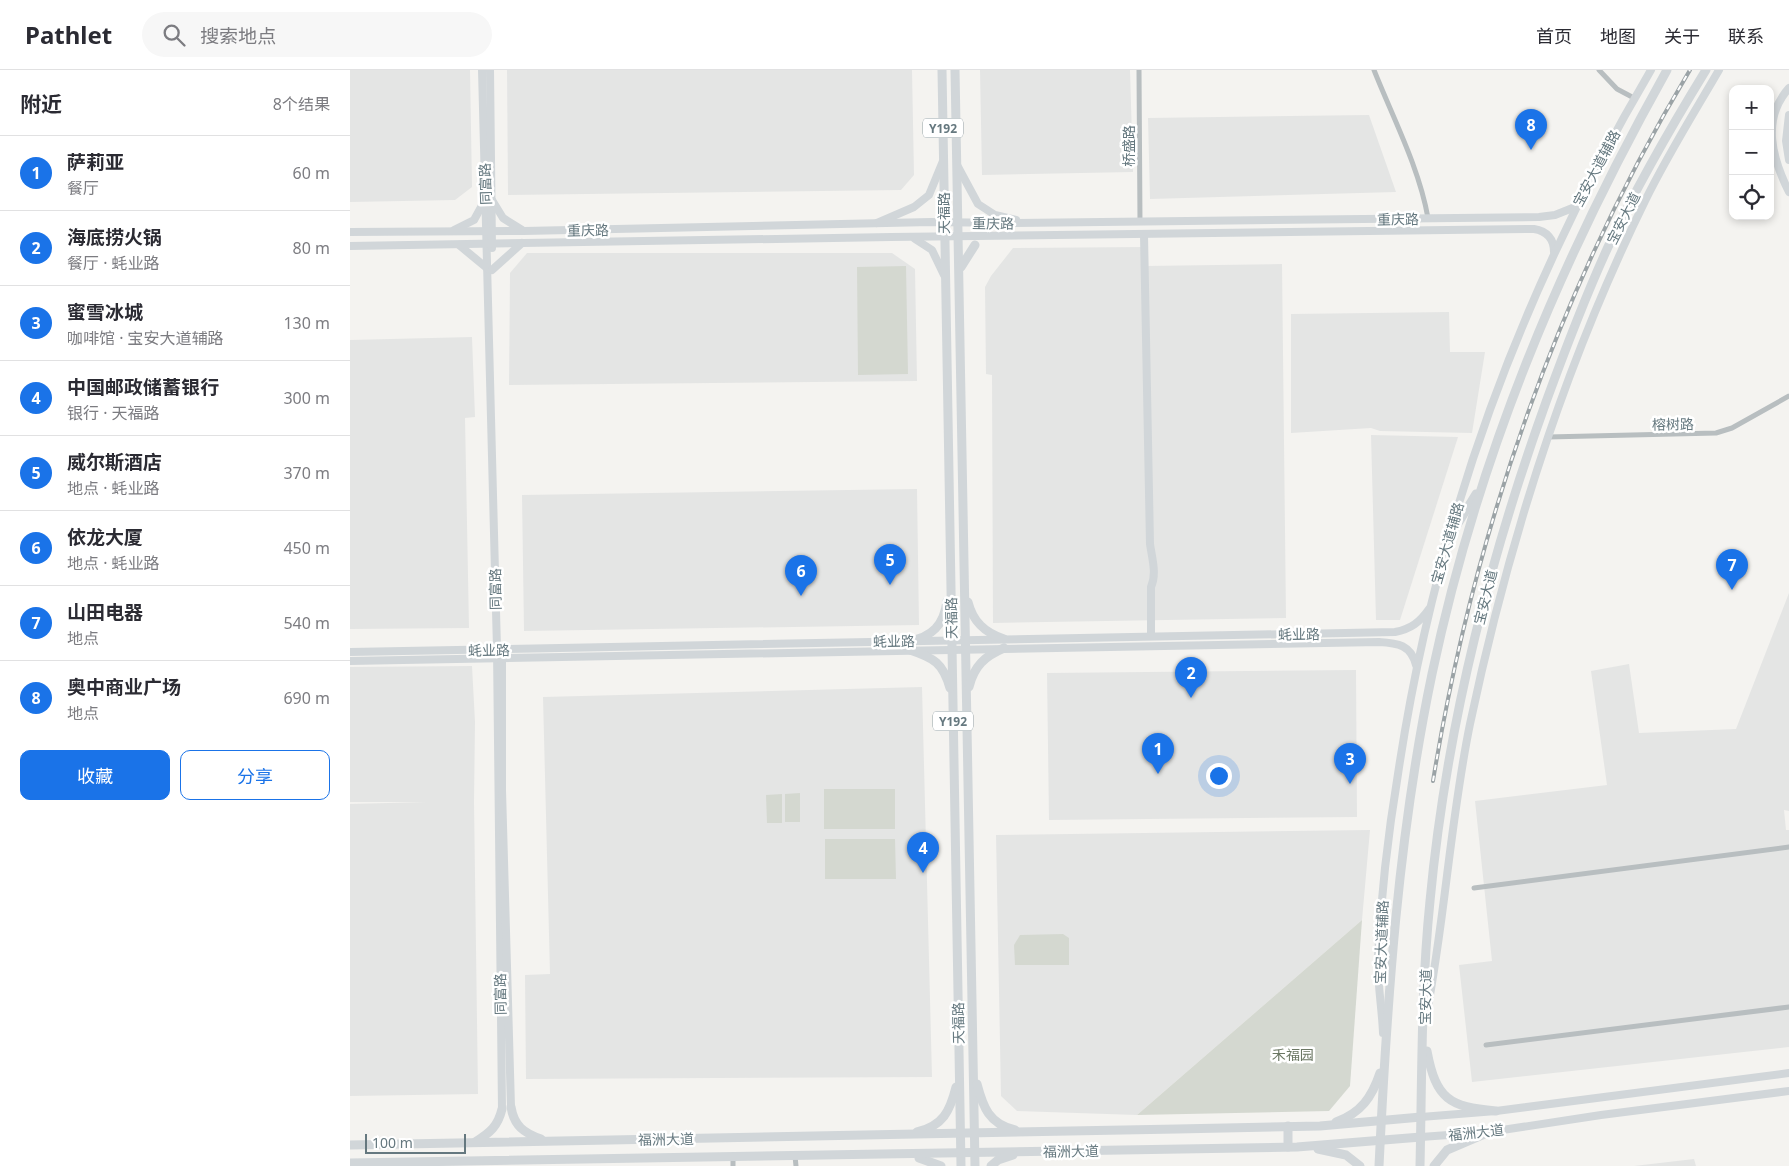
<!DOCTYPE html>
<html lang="zh">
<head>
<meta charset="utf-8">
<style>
  body { margin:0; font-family:"Noto Sans","Noto Sans SC",sans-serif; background:#f7f7f7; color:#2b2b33 }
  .controls { position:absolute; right:15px; top:15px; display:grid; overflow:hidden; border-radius:10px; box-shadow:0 2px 8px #0003 }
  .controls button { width:45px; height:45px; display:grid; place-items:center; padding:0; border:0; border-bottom:1px solid #e1e1e2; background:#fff; color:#2b2b33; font:25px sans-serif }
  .scale { position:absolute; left:15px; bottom:12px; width:101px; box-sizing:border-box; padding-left:5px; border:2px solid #65787f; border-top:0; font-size:14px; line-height:18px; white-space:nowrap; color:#65787f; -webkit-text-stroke:4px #fff; paint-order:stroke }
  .you { position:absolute; left:868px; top:705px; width:18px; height:18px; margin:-12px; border:4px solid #fff; border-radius:50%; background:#1a73e8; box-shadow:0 0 0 8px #1a73e833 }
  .badge { display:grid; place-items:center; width:32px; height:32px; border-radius:50%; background:#1a73e8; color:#fff; font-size:16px; font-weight:700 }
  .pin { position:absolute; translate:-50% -41px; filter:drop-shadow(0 1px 2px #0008) }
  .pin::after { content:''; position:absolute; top:26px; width:18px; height:15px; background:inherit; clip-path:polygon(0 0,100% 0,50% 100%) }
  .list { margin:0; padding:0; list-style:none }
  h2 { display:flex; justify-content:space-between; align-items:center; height:65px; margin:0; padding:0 20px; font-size:21px }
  h2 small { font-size:16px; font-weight:400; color:#7c7c81 }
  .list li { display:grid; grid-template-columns:32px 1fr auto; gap:15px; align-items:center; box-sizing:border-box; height:75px; padding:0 20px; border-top:1px solid #e1e1e2 }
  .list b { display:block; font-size:19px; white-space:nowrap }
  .list p { margin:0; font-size:16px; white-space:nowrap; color:#7c7c81 }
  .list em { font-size:16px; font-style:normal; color:#7c7c81 }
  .actions { display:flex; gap:10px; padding:15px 20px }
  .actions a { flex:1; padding:11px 0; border:1px solid #1a73e8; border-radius:10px; text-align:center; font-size:18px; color:#1a73e8 }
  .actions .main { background:#1a73e8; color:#fff }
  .icon { flex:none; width:28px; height:28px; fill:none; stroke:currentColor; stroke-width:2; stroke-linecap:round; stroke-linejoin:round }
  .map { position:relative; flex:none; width:1439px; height:1096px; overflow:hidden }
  header { display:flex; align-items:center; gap:30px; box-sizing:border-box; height:70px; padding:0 25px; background:#fff; border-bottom:1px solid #e1e1e2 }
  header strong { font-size:24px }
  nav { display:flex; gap:28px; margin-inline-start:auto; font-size:18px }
  .search { width:350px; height:45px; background:#f7f7f7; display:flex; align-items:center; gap:12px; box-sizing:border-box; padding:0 18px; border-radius:28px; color:#7c7c81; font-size:19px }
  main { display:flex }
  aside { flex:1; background:#fff }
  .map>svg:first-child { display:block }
  .built { fill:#e4e5e4 }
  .green { fill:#d4d8d0 }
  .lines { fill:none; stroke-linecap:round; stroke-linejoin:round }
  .street { stroke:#b8bec0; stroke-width:5 }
  .secondary { stroke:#d1d6d9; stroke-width:8 }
  .primary { stroke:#d1d6d9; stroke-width:9 }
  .rail-casing { stroke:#9ba3a6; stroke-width:4 }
  .rail { stroke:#fff; stroke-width:2; stroke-dasharray:5.5; stroke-linecap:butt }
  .labels { text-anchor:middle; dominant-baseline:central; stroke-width:5; stroke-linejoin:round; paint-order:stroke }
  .shield { fill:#fff; stroke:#93a0a5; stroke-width:1 }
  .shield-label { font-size:12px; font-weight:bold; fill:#65787f }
  .street-label { font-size:14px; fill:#65787f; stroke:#fff }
  .park-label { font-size:14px; fill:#6b7763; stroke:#fff }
</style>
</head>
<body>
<header>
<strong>Pathlet</strong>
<div class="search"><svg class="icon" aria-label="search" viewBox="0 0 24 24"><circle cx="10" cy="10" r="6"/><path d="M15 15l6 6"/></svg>搜索地点</div>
<nav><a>首页</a><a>地图</a><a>关于</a><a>联系</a></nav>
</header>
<main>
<aside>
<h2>附近<small>8个结果</small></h2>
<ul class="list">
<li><span class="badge">1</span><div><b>萨莉亚</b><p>餐厅</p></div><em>60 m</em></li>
<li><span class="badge">2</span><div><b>海底捞火锅</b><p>餐厅 · 蚝业路</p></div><em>80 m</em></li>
<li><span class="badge">3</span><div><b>蜜雪冰城</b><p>咖啡馆 · 宝安大道辅路</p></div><em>130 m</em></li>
<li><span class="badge">4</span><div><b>中国邮政储蓄银行</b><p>银行 · 天福路</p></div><em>300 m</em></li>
<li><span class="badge">5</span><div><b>威尔斯酒店</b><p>地点 · 蚝业路</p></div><em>370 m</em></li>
<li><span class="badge">6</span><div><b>依龙大厦</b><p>地点 · 蚝业路</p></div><em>450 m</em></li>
<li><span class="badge">7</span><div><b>山田电器</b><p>地点</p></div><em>540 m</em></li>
<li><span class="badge">8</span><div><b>奥中商业广场</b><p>地点</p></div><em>690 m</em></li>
</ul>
<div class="actions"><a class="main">收藏</a><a>分享</a></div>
</aside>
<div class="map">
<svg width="1439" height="1096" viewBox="0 0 1439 1096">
  <rect width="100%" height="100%" fill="#f4f3f0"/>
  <g class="built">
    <path d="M0,0H120L122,117L105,130L0,132Z"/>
    <path d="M157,0H562L564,105L551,120L158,125Z"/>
    <path d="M630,0H780L783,102L632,105Z"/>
    <path d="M1019,45L1046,122L800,129L798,48Z"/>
    <path d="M794,177L795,196L932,194L936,548L643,553L642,305L636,304L635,217L641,206L663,178Z"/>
    <path d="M177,183H542L565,199L567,311L159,315L160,203Z"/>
    <path d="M1099,242L1100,282H1135L1122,363L1030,361L1021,358L941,363V244Z"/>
    <path d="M122,267L125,347L115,348L119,558L0,559V270Z"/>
    <path d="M1021,365L1108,367L1050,550H1026Z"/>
    <path d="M567,419L569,555L174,561L172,425Z"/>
    <path d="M1439,523V741L1434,740L1436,760H1439V977L1122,1012L1109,895L1142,891L1125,731L1257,715L1241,601L1279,594L1289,663L1386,659Z"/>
    <path d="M122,596L125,652L124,732L128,1024L0,1026V734L76,732H0V597Z"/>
    <path d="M1006,600L1007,747L699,750L697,603Z"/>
    <path d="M572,617L582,1007L176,1009L175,905L200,904L193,627Z"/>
    <path d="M1020,760L1012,850L787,1045L667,1041L651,1026L646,765Z"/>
    <path d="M1344,1089L1346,1096H1284Z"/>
  </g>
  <g class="green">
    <path d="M556,196L558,304L508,305L507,197Z"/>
    <rect x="474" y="719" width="71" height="40"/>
    <path d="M450,723V752H435V724Z"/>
    <path d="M432,724V753H417L416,725Z"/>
    <path d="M475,769H545L546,809H475Z"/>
    <path d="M1012,850L1000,1016L979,1041L787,1045Z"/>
    <path d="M713,864L719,868V895H665L664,875L670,865Z"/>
  </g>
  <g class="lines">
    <g class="street">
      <path d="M789,0L790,152"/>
      <path d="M1024,0C1043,48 1069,97 1078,148"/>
      <path d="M1249,0L1267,19L1284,28"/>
      <path d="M1198,367L1366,363L1382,358L1439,326"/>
      <path d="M1124,818L1439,777"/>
      <path d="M1136,975L1439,937"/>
      <path d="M445,1086L446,1096"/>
      <path d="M383,1087V1096"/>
    </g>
    <g class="secondary">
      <path d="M132,0L147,579L152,1039"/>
      <path d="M140,0L142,178"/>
      <path d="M1439,18C1411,49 1422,88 1439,122"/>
      <path d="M1439,45L1436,71L1439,90"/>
      <path d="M607,95L628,134L645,145L666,150"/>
      <path d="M142,130L153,148L172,160"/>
      <path d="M527,153L564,137L579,125L593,91"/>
      <path d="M104,160L124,150L135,130"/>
      <path d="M0,162L174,161L581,152L658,153L1189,147L1205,145L1225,137"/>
      <path d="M794,165L800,474C802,488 807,504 801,517V566"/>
      <path d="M565,169L582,180L594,205"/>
      <path d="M109,175L138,199"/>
      <path d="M0,176L541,167L1184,159C1197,161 1204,169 1204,182"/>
      <path d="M142,200L172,173"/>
      <path d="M0,582L1045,562C1061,559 1070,552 1079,539"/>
      <path d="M152,584V720L161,1037"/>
      <path d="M0,591L1029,572C1048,573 1061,575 1066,595"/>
      <path d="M1076,947C1095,850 1100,751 1120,654C1158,474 1214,296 1295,131C1317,86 1344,43 1369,0"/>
      <path d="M1033,963C1032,937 1027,912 1028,886C1031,826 1038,764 1048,704C1086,450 1171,221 1301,0"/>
      <path d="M1071,1047L1146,1041L1439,1003"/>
      <path d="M1071,1067L1139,1062L1251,1045L1439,1021"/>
    </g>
    <g class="primary">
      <path d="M592,0L611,1096"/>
      <path d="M605,0L625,1096"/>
      <path d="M611,197L625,175"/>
      <path d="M1096,473L1126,424"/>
      <path d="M618,532C623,552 635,563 654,569"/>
      <path d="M559,571C582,567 594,555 597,531"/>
      <path d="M560,580C584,588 593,593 600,618"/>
      <path d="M619,617C624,596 635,586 654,578"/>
      <path d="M1077,981C1086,1029 1099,1037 1146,1041"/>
      <path d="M627,1014C633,1037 639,1054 665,1060"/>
      <path d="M161,1037C164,1056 174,1063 191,1069"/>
      <path d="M986,1052C1011,1043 1022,1027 1030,1003"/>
      <path d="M938,1056V1077"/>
      <path d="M567,1062C593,1056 600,1041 606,1017"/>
      <path d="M125,1072C140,1063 148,1056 152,1039"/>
      <path d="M0,1075L827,1059L970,1056L1071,1047"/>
      <path d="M968,1079L996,1085L1010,1096"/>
      <path d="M569,1088L591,1096"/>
      <path d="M0,1093L947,1077L1071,1067"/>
      <path d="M641,1096L648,1090L663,1085"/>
      <path d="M1029,1096C1037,931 1048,766 1082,604C1128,387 1209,193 1317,0"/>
      <path d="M1070,1096C1072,1008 1071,919 1080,831C1096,660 1138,493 1196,332C1215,280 1235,227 1258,177C1287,116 1321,57 1356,0"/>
      <path d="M1084,1096L1097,1080L1139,1062"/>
    </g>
    <g class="rail-casing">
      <path id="rail" d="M1083,711C1124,460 1209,218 1340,0"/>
    </g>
    <use href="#rail" class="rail"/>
  </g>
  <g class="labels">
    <g class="shield">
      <rect x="573" y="48.5" width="40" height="19" rx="4"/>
      <rect x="583" y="641.5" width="40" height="19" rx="4"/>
    </g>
    <g class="shield-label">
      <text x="593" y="58">Y192</text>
      <text x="603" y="651">Y192</text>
    </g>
    <g class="street-label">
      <text transform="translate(778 76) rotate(-90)">桥盛路</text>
      <text transform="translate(1246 98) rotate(-62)">宝安大道辅路</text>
      <text transform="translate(135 114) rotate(-92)">同富路</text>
      <text transform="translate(593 143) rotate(-90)">天福路</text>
      <text transform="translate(1273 148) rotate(-63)">宝安大道</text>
      <text transform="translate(1048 149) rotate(-1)">重庆路</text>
      <text transform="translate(643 153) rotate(1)">重庆路</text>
      <text transform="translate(238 160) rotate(-1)">重庆路</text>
      <text transform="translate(1323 354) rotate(-1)">榕树路</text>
      <text transform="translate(1097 473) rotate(-74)">宝安大道辅路</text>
      <text transform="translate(145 519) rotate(-91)">同富路</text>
      <text transform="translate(1135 527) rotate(-76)">宝安大道</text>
      <text transform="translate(601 548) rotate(-91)">天福路</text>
      <text transform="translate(949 564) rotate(-1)">蚝业路</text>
      <text transform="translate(544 571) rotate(-1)">蚝业路</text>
      <text transform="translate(139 580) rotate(-1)">蚝业路</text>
      <text transform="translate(1031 872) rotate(-88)">宝安大道辅路</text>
      <text transform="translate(150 924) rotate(-91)">同富路</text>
      <text transform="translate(1075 927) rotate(-89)">宝安大道</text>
      <text transform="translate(608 953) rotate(-91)">天福路</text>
      <text transform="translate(1126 1062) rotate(-6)">福洲大道</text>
      <text transform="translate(316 1069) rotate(-1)">福洲大道</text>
      <text transform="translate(721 1081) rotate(-1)">福洲大道</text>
    </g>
    <g class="park-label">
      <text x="943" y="984">禾福园</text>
    </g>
  </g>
</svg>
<div class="controls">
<button>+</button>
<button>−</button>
<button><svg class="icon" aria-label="locate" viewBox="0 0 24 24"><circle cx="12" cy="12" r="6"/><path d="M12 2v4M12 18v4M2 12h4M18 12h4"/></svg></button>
</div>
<div class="scale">100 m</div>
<div class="you"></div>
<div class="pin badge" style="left:808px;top:704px">1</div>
<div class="pin badge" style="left:841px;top:628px">2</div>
<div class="pin badge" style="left:1000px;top:714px">3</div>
<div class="pin badge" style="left:573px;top:803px">4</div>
<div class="pin badge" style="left:540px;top:515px">5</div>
<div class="pin badge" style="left:451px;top:526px">6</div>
<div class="pin badge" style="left:1382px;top:520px">7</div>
<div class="pin badge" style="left:1181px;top:80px">8</div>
</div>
</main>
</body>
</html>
